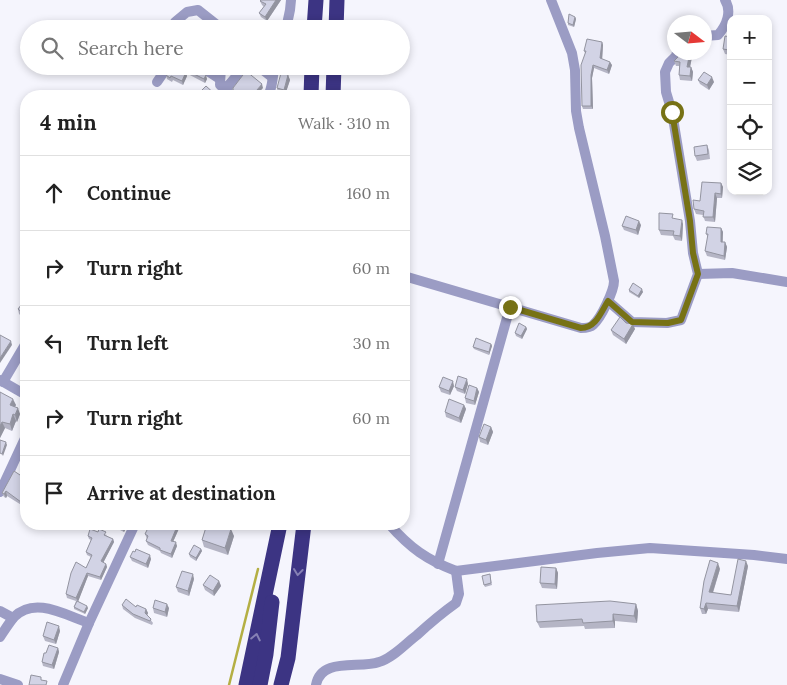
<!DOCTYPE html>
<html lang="en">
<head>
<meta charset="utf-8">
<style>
  body { margin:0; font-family:Lora,serif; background:#f6f6f6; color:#222 }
  .controls { position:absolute; right:15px; top:15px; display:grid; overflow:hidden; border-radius:10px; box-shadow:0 2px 8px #0003 }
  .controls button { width:45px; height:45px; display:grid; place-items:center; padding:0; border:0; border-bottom:1px solid #e0e0e0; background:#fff; color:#222; font:25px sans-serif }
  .compass { position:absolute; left:667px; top:15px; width:45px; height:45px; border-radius:50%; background:#fff; box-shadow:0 2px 8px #0003; rotate:106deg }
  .stop { position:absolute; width:15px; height:15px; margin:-11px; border:4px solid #777215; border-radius:50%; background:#fff }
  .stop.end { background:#777215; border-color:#fff; box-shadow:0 1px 5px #0008 }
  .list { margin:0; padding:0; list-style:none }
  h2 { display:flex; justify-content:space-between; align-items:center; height:65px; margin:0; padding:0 20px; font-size:21px }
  h2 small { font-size:16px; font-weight:400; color:#767676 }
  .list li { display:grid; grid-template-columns:32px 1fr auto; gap:15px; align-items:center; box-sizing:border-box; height:75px; padding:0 20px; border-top:1px solid #e0e0e0 }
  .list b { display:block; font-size:19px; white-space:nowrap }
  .list em { font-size:16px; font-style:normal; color:#767676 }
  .icon { flex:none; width:28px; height:28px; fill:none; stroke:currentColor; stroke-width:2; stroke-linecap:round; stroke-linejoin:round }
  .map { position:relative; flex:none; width:787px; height:685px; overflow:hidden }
  .search { position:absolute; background:#fff; box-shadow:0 2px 8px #0003; left:20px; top:20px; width:390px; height:55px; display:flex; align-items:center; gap:12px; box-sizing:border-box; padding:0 18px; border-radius:28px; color:#767676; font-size:19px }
  .panel { position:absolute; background:#fff; box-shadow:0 2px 8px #0003; left:20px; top:90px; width:390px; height:440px; border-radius:20px }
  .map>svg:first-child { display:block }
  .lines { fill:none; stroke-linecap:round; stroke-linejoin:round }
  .stream { stroke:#b4af44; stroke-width:2.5 }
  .minor { stroke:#9b9cc4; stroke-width:10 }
  .motorway { stroke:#3c3483; stroke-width:15 }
  .wall { fill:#b5b5c5 }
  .shaded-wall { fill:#9394a0 }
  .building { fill:#d2d3e5; stroke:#9394a0 }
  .oneway { stroke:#8681b4 }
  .route { stroke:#777215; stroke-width:6 }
</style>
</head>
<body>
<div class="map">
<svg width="787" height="685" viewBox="0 0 787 685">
  <rect width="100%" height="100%" fill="#f5f5fd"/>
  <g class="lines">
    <path class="stream" d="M229,685L258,569"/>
    <g class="minor">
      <path d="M175,22L187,12L198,10L222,29"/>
      <path d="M286,29L290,10L291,0"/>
      <path d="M704,36L718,35C727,25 732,11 725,0"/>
      <path d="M200,66L220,79"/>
      <path d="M221,66L220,85L223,87L228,86"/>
      <path d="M258,66L272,77"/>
      <path d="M157,82L168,66"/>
      <path d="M227,96L228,86L245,66"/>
      <path d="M268,96C273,87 272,77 275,66"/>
      <path d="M698,274L732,273L787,282"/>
      <path d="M404,276L581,328C585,328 590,328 593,325C601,318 614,291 614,281L605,236L579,128L576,111L575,70L572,53L551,0"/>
      <path d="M608,301L632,322L667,323L681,320L698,274L693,253L690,221L672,112L666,92L665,72L669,63L676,56L677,52"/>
      <path d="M0,380L26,395"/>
      <path d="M3,382L26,343"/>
      <path d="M0,492L26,436"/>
      <path d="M389,524C410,548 427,560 456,571L597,553L650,548L754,555L787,559"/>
      <path d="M438,564L510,307"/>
      <path d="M0,611L13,618"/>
      <path d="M0,637C4,631 9,623 14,617C35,596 65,615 89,623"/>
      <path d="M0,679L18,685"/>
      <path d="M63,685L89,623L135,524"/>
      <path d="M316,685C321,657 359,669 379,662C393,658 405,644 417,635C429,624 442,613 456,603L459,594L456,571"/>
    </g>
    <g class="motorway">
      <path d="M314,29L316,0"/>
      <path d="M336,29L337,0"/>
      <path d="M311,96L312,66"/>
      <path d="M333,96L334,66"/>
      <path d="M246,685L280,524"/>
      <path d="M260,685L266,654L272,602"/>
      <path d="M281,685L288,658L304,524"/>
    </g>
  </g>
  <g class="wall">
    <path d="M261,0H281L267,21L261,17L259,13L264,7L262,5L260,1Z"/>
    <path d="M575,17L576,19L574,27L568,25V23Z"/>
    <path d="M731,37V55L725,54L723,49Z"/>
    <path d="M602,42L603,45L602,59L612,65L609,74L594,68L592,78L593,109H583L582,106L585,53L584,51Z"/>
    <path d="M679,56L692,57L690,67H691L693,72L692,81L680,80L679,75V66H676L674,61Z"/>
    <path d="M182,68H194L207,79L205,83L186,73L187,76L183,85L173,80L172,82L167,79L166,75L183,70Z"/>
    <path d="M288,75L290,80L285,95L278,93L277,88Z"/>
    <path d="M698,80L714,82L709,90L700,84Z"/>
    <path d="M707,145L709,150L710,159L697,161L695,156Z"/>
    <path d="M721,183L723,187L722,198H717L715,222L705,221L703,215L696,214L694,209L700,201Z"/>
    <path d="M674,219L683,224L682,241L675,240L673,236L661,235L659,230Z"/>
    <path d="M641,225L638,235L624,230L622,226Z"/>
    <path d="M721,228L723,232V242H725L727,247L725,260L707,256L705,251L708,237L706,234Z"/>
    <path d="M629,290L643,292L639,298L629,292Z"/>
    <path d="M26,293V320L19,314L18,309L24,302L22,298Z"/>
    <path d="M626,323L635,329L626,344L613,335L611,330Z"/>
    <path d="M526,327L527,329L522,339L516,336L515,333Z"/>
    <path d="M491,344L492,346L489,355L474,349L473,347Z"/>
    <path d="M468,384L465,394L457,391L455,387Z"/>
    <path d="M454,386L450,395L441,392L439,387Z"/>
    <path d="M477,388L479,392L475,405L466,403L465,398Z"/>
    <path d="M0,392L16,405L15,407L20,414L17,422L16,421L12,431L5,428L0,438Z"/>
    <path d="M464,405L466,409L461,423L446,417L445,412Z"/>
    <path d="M491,427L493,432L488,445L480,442L479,437Z"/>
    <path d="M14,471L23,506L7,496L6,498L4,497L2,493Z"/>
    <path d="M117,524H128L124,532L118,529L116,525Z"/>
    <path d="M167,524H181L173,542L177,546L172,558L161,553L160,551L148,545L146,541L147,539L145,534L165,528Z"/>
    <path d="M206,524H216L234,536L228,555L204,547L202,540L207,524Z"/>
    <path d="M238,524H253L252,528L238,526Z"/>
    <path d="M98,532L107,535L106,536L113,539L114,542L103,563L106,564L107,567L101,580L88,576L78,601L88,608L85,614L74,609V607L76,601L67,598L66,594L86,568L91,557L87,555L86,552L91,540L89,539L88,536Z"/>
    <path d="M201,549L202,551L196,561L190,557L189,554Z"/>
    <path d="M135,552L151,559L148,568L132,561L130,557Z"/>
    <path d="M748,566L739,612L708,609L706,614H702L700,608L720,569L713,593L731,595Z"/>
    <path d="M556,568L558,573L557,589L542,588L540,583Z"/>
    <path d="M490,574L492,585L485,587L484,585Z"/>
    <path d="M194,579L189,596L178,592L176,587Z"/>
    <path d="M219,581L221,586L214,596L205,590L203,585Z"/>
    <path d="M636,604L638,611L637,623L615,621V628L585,629L584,626L540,628L537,622Z"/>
    <path d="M122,605L146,609L148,613L147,615L153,623L152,625L135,618L123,609Z"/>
    <path d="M153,608H169L167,617L154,613Z"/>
    <path d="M60,631L56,644L45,641L43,636Z"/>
    <path d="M58,648L59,652L54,669L43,666L42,662L46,653Z"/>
  </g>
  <g class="shaded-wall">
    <path d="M276,0H281L267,21L265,17Z"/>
    <path d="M575,17L576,19L574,27L573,25Z"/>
    <path d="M602,42L603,45L602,61L600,58Z"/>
    <path d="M690,52L692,57L689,72L687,67Z"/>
    <path d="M610,62L612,65L609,74L607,70Z"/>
    <path d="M593,65L594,68L592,78L593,109L591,106V75Z"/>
    <path d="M691,67L693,72L692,81L690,76Z"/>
    <path d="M186,72L187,76L183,85L182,81Z"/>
    <path d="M206,75L207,79L205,83L204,79Z"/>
    <path d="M288,75L290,80L285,95L284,90Z"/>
    <path d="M712,77L714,82L709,90L707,85Z"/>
    <path d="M262,84L263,88L256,96H252Z"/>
    <path d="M721,183L723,187L722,198L721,194Z"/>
    <path d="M715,193L717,198L715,222L713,217Z"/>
    <path d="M682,220L683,224L682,241L680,236Z"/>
    <path d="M639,221L641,225L638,235L636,230Z"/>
    <path d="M721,228L723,232L722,246L721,242Z"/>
    <path d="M725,242L727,247L725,260L724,256Z"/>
    <path d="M642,289L643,292L639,298L638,296Z"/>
    <path d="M633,324L635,329L626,344L624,339Z"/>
    <path d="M526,327L527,329L522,339L521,336Z"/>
    <path d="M11,341L12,345L0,363V358Z"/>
    <path d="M491,344L492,346L489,355V352Z"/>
    <path d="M467,379L468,384L465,394L463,390Z"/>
    <path d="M453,381L454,386L450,395L449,391Z"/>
    <path d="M477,388L479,392L475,405L474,401Z"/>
    <path d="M13,399L16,405L12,411L10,405Z"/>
    <path d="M464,405L466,409L461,423L459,418Z"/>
    <path d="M18,408L20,414L17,422L15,415Z"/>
    <path d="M13,414L16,421L12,431L10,424Z"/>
    <path d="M2,422L5,428L0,438V426Z"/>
    <path d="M491,427L493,432L488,445L486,440Z"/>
    <path d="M6,442L7,445L3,456L2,454Z"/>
    <path d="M6,491L7,496L6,498L4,494Z"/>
    <path d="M26,495V501L23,506L21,502Z"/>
    <path d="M124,524H128L124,532L122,528Z"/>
    <path d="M178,524H181L172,544L171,541Z"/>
    <path d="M231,529L234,536L228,555L225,548Z"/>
    <path d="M113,539L114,542L102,565L101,561Z"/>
    <path d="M176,542L177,546L172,558L171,554Z"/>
    <path d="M201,549L202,551L196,561V558Z"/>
    <path d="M150,555L151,559L148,568L146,564Z"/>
    <path d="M746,561L748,566L739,612L737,606Z"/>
    <path d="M718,563L720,569L711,598L709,592Z"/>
    <path d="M106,564L107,567L101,580L100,577Z"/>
    <path d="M556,568L558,573L557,589L555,584Z"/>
    <path d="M87,573L88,576L78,602L76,598Z"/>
    <path d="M193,574L194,579L189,596L188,591Z"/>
    <path d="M219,581L221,586L214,596L213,591Z"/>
    <path d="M706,603L708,609L706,614L704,609Z"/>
    <path d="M167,604L169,608L167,617L165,612Z"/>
    <path d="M636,604L638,611L637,623L634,616Z"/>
    <path d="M87,606L88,608L85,614L84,612Z"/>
    <path d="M146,609L148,613L146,618L145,613Z"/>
    <path d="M613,614L615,621V628L613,621Z"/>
    <path d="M59,626L60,631L56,644L54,640Z"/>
    <path d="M58,648L59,652L54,669L52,665Z"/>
  </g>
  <g class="building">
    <path d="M261,0H276L265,17L259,13L266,4L260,1Z"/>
    <path d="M569,14L575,17L573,25L568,23Z"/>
    <path d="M248,21L257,29L242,28Z"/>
    <path d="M265,21L273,27V29H258Z"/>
    <path d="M725,36L731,37V43L729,50L723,49Z"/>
    <path d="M587,39L602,42L600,58L610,62L607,70L593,65L591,75V106H582L581,65L586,51H584Z"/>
    <path d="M681,52H690L687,67H691L690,76L679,75L680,62L674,61L679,56Z"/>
    <path d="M171,66H178L186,72L182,81L171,76L170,78L166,75Z"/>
    <path d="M183,66H194V68L206,75L204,79L182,68Z"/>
    <path d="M246,71L262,84L252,96H233L236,92L233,90V88Z"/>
    <path d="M704,72L712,77L707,85L698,80Z"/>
    <path d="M281,73L288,75L284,90L277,88Z"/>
    <path d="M206,86L217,96H199L197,95Z"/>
    <path d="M707,145L708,154L695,156L694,147Z"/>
    <path d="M702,182L721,183V194L715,193L713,217H703L704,211L694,209L693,200L700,201Z"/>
    <path d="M659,213L673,214L672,218L682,220L680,236L673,235L674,231L659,230Z"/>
    <path d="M626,216L639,221L636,230L622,226Z"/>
    <path d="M707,227L721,228V242H725L724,256L705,251L708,234H706Z"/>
    <path d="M633,283L642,289L638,296L629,290Z"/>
    <path d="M26,293V316L18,309L25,300L22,298Z"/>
    <path d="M620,317L626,323L633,324L624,339L611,330Z"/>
    <path d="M519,323L526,327L521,336L515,333Z"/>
    <path d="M0,335L11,341L0,358Z"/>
    <path d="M476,338L491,344L489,352L473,347Z"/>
    <path d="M26,369V376L23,375Z"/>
    <path d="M458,376L467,379L463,390L455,387Z"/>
    <path d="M443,377L453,381L449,391L439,387Z"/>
    <path d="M469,385L477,388L474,401L465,398Z"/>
    <path d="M0,392L13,399L10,405L18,408L15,415L13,414L10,424L2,422L0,426Z"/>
    <path d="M449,399L464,405L459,418L445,412Z"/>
    <path d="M484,424L491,427L486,440L479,437Z"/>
    <path d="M0,440L6,442L2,454L0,453Z"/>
    <path d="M26,467V495L21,502L6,491L4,494L2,493L14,471L20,475Z"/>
    <path d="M117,524H124L122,528L116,525Z"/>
    <path d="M150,524H157L165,528L167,524H178L171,541L176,542L171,554L160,550V548L146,541L148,536L145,534Z"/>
    <path d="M207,524H216L231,529L225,548L202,540Z"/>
    <path d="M90,529L98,532L99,529L106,532L104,535L113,539L101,561L106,564L100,577L87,573L76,598L66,594L71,573L76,562L86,568L92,555L86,552L92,538L88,536Z"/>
    <path d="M194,545L201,549L196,558L189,554Z"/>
    <path d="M136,549L150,555L146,564L130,557L133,551L135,552Z"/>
    <path d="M738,559L746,561L737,606L706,603L704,609L700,608L704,581L710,560L718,563L709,592L731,595Z"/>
    <path d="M541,567L556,568L555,584L540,583Z"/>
    <path d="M182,571L193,574L188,591L176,587Z"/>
    <path d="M490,574L491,583L484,585L482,576Z"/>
    <path d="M210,575L219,581L213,591L203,585Z"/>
    <path d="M126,599L136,607L137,605L146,609L145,613L151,619L150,621L133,614L122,605Z"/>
    <path d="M155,600L167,604L165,612L153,608Z"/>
    <path d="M77,601L87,606L84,612L74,607Z"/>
    <path d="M610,601L636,604L634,616L613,614V621L583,623L582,619L537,622L536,605Z"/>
    <path d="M47,622L59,626L54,640L43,636Z"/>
    <path d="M49,645L58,648L52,665L42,662L44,653H46Z"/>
    <path d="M31,675L41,677V680L47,681L46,685H29Z"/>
  </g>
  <defs><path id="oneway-chevron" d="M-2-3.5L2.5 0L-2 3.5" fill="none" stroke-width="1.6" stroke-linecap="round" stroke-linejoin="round" transform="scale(1.25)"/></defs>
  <g class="oneway">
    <use href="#oneway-chevron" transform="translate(298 572) rotate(97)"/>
    <use href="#oneway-chevron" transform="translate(256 637) rotate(-78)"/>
  </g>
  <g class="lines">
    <path class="route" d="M510,307L581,328C596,328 601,312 608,301L632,322L668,323L681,320L698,274L693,253L690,221L672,112"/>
  </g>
</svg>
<div class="controls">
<button>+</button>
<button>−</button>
<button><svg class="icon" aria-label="locate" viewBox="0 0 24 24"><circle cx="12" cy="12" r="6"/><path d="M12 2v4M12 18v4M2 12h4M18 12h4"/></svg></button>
<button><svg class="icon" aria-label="layers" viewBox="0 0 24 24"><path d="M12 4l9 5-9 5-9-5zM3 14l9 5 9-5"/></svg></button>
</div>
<svg class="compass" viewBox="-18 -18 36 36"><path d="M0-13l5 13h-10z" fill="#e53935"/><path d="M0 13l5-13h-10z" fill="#767676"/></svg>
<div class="stop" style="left:672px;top:112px"></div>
<div class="stop end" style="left:510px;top:307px"></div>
<div class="search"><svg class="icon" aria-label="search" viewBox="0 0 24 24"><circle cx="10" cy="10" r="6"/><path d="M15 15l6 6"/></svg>Search here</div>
<section class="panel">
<h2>4 min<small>Walk · 310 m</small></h2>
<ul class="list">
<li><svg class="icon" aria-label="ahead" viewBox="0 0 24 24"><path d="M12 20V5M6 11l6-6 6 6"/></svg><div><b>Continue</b></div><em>160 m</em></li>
<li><svg class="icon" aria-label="right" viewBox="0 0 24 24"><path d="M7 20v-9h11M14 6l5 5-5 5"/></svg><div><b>Turn right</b></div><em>60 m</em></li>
<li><svg class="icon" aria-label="left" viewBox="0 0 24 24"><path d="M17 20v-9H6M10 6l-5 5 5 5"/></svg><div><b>Turn left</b></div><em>30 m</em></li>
<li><svg class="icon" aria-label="right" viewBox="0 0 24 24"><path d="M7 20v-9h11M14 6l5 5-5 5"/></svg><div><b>Turn right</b></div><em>60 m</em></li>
<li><svg class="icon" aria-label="arrive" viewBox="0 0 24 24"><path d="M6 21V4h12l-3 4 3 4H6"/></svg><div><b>Arrive at destination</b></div></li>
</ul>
</section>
</div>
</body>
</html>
